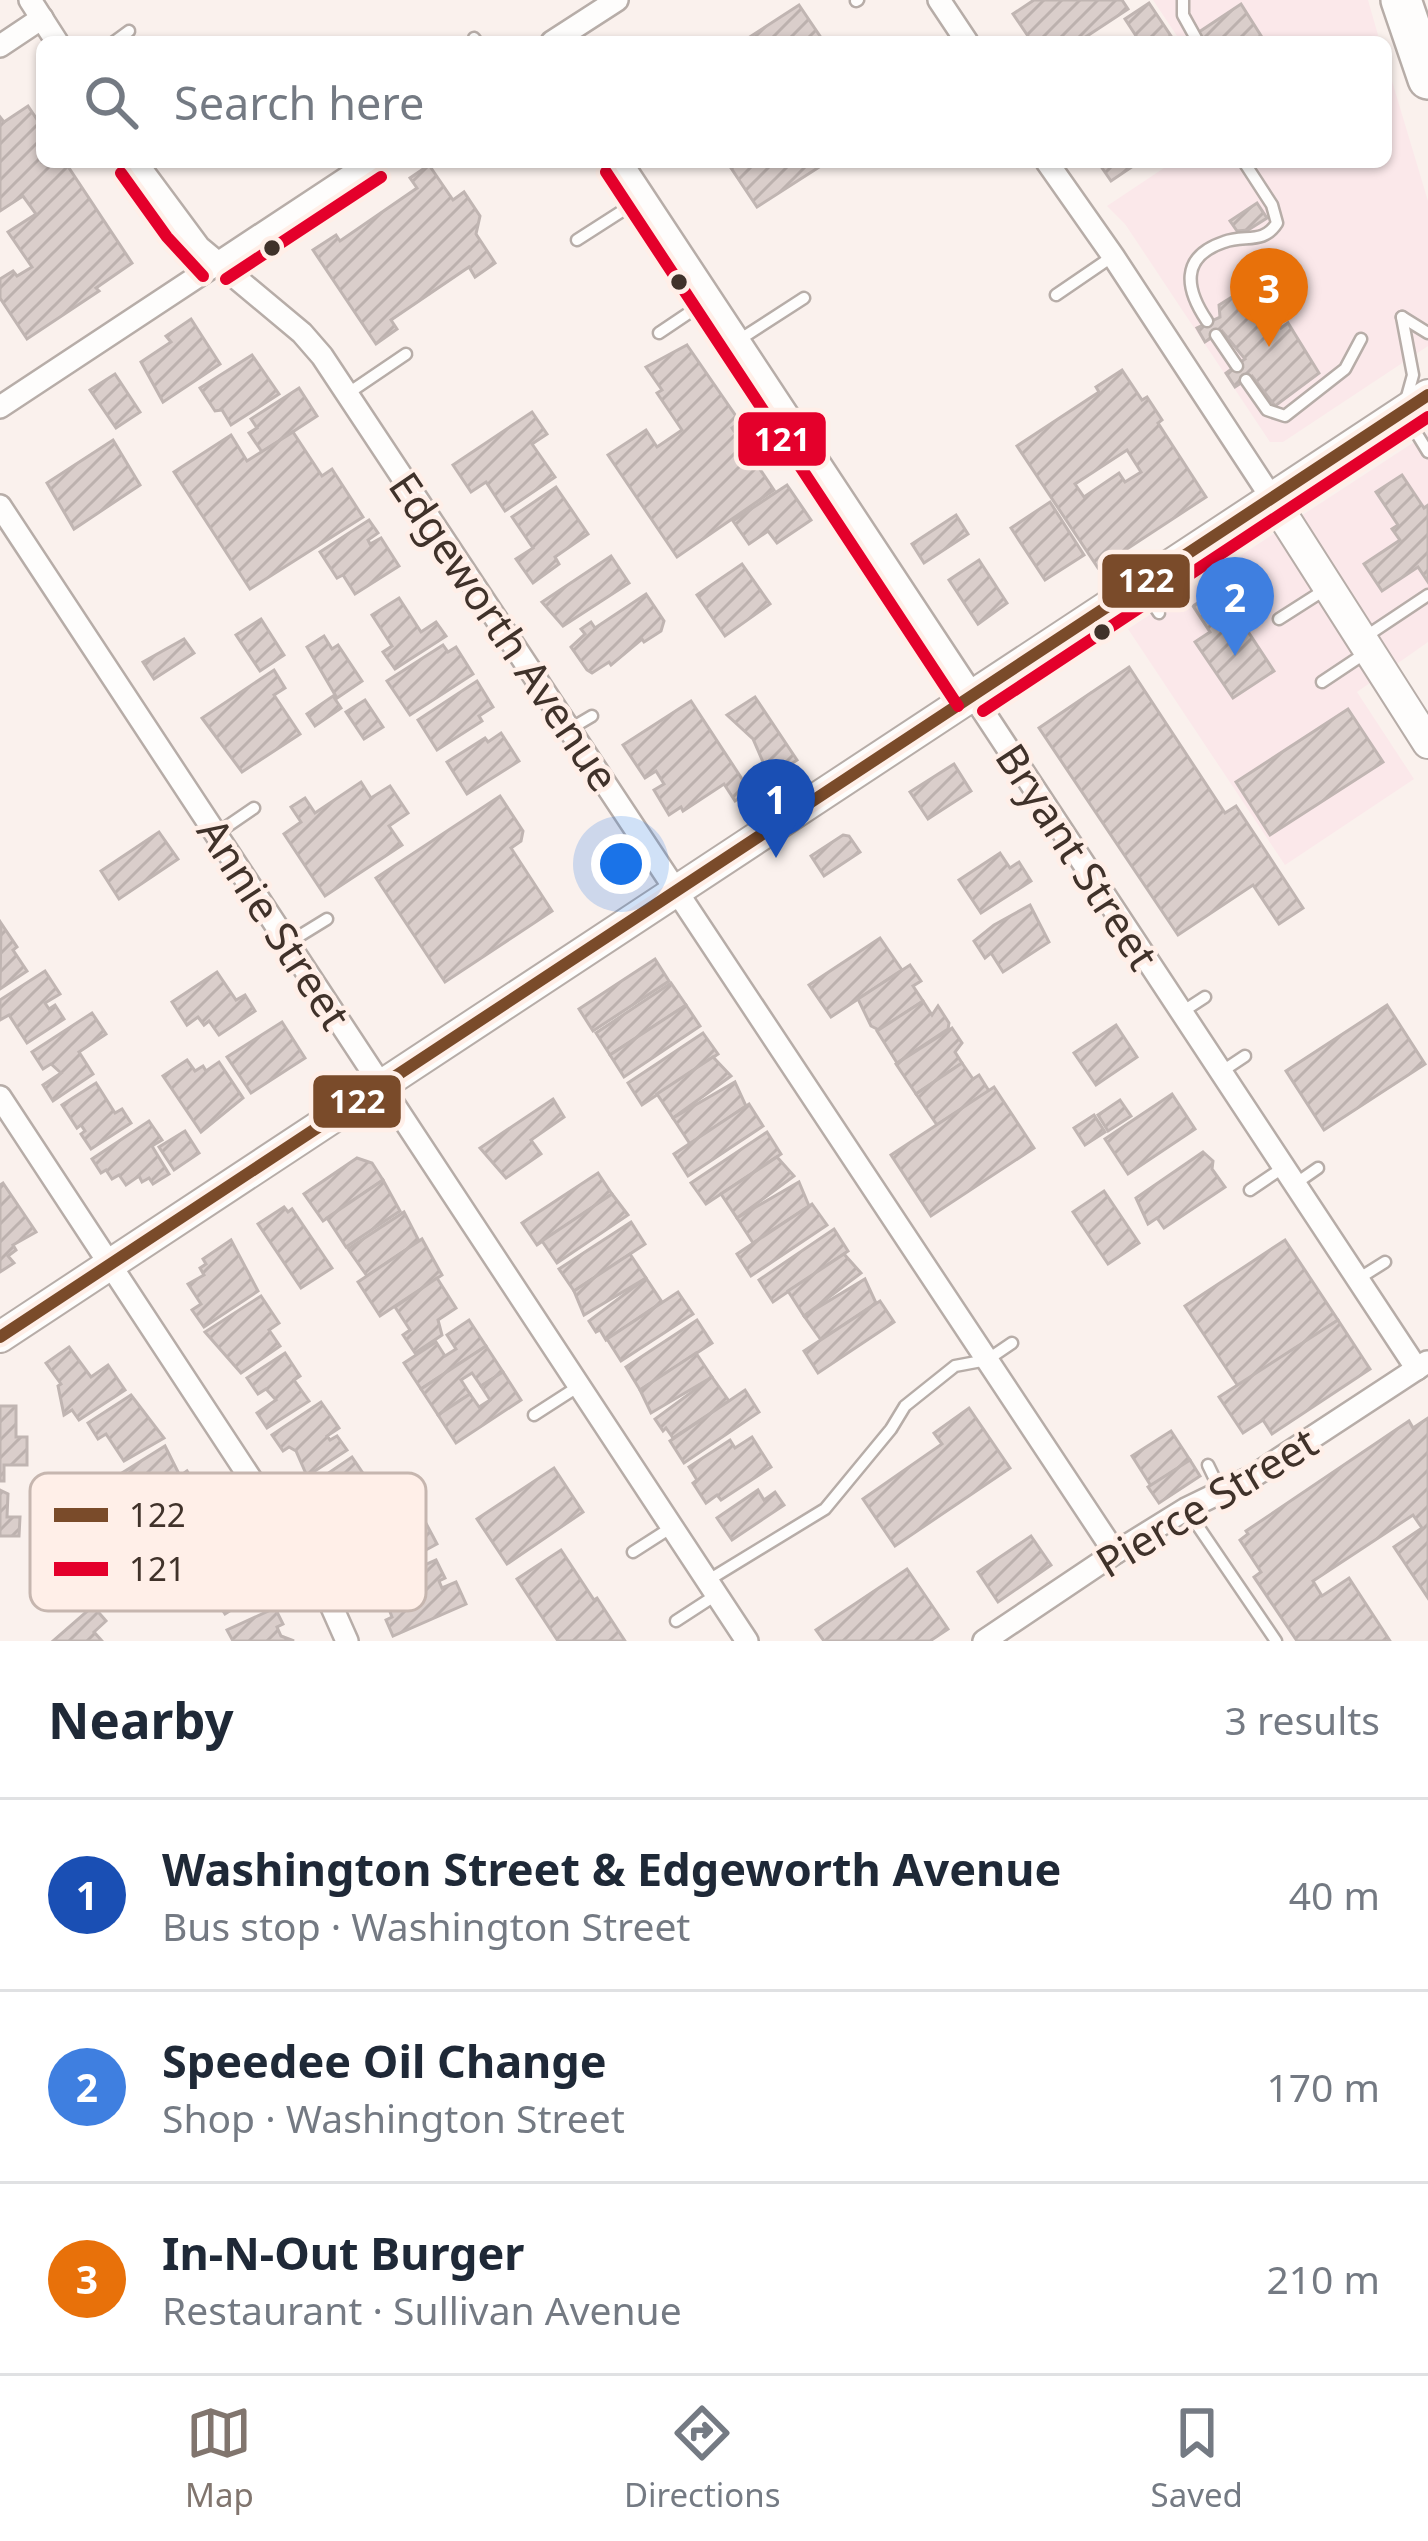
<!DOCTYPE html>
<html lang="en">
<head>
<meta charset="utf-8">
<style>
  body { margin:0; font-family:"Noto Sans",sans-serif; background:#f6f6f7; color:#1f2937 }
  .you { position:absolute; left:621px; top:864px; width:42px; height:42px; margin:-30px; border:9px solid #fff; border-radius:50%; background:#1a73e8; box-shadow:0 0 0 18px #1a73e833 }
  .badge { display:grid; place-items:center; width:78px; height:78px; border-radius:50%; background:#81756e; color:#fff; font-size:39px; font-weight:700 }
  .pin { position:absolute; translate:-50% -99px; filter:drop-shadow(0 3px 6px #0008) }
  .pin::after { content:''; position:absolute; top:63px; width:42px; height:36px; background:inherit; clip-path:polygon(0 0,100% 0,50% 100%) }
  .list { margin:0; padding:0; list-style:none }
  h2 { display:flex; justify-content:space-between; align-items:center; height:156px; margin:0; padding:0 48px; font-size:51px }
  h2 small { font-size:39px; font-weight:400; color:#747a83 }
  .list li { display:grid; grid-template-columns:78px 1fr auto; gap:36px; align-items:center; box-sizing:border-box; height:192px; padding:0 48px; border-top:3px solid #e0e1e3 }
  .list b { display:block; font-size:45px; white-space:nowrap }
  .list p { margin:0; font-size:39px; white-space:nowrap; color:#747a83 }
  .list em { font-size:39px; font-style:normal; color:#747a83 }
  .icon { flex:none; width:66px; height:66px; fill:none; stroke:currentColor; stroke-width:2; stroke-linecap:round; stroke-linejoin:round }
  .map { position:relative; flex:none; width:1428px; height:1641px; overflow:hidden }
  .search { position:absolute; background:#fff; box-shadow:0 3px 9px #0004; left:36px; right:36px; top:36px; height:132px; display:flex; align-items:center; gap:30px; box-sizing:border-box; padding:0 42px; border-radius:18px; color:#747a83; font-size:45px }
  .sheet { height:732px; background:#fff }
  nav { display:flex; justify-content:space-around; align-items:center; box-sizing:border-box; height:168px; border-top:3px solid #e0e1e3; background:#fff; font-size:33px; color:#747a83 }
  nav a { display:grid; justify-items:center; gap:6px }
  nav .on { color:#81756e }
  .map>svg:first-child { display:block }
  .commercial { fill:#fbe8ea }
  .building { fill:url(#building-hatch); stroke:#c0b5b2; stroke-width:3; fill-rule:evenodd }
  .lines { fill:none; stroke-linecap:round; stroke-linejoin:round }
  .lane-casing { stroke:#b7ada8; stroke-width:15 }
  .street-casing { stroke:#b7ada8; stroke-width:26 }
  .secondary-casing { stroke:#b7ada8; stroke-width:34 }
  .highway-casing { stroke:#b7ada8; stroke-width:44 }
  .lane { stroke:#fefdfc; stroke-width:10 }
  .street { stroke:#fefdfc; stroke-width:21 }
  .secondary { stroke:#fefdfc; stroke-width:30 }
  .highway { stroke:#fefdfc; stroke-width:39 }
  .bus-1-casing { stroke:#ffefe8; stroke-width:21 }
  .bus-2-casing { stroke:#ffefe8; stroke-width:21 }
  .bus-1 { stroke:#7a4b2a; stroke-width:12 }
  .bus-2 { stroke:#e4002b; stroke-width:12 }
  .bus-dot { fill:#40322a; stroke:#ffefe8; stroke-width:4.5 }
  .labels { text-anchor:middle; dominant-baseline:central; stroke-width:9; stroke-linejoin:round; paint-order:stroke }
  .street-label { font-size:42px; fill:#40322a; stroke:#ffefe8 }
  .key { fill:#ffefe8; stroke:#c6b6af; stroke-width:3 }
  .key-label { font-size:33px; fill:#40322a }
  .line-badge { stroke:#ffefe8; stroke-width:4.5 }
  .badge-label { font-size:33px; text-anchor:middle; font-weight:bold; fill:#fff }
</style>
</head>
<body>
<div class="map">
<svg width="1428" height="1641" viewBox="0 0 1428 1641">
  <defs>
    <pattern id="building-hatch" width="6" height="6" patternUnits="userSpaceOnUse" patternTransform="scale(3)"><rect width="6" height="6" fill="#dacecb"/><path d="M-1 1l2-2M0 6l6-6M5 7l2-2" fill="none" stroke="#bcb1ae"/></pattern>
  </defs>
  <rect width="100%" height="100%" fill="#faf1ed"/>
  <g class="commercial">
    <path d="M1153,0H1368L1380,42H1181Z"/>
    <path d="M1386,61L1428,201V346L1283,442H1270L1125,224L1107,206L1173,162H1386Z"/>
    <path d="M1428,433V642L1357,692L1414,779L1285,865L1128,629Z"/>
  </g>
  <g class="building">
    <path d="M1034,0H1122L1128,9L1078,42H1032L1013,14Z"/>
    <path d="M1149,3L1175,42H1140L1125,19Z"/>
    <path d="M1241,4L1265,42H1201L1196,34Z"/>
    <path d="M799,5L824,42H742Z"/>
    <path d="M28,106L42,127V162H65L132,263L96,288L99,291L27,339L0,298V279L13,271L17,276L32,267L8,232L36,214L23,196L0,211V117L4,122Z"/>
    <path d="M727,162H827L757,207Z"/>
    <path d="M1098,162H1139L1111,181Z"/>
    <path d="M429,165L453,200L464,192L480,216L476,234L495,263L475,277L469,267L391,320L397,329L376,344L313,250L336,235L340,241L417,188L410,178Z"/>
    <path d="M1257,203L1267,218L1248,230L1237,231L1230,221Z"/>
    <path d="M1248,287L1256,299L1261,296L1281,328L1288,323L1319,373L1275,406L1252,376L1235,387L1226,373L1245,359L1222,331L1205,342L1197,328L1220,317L1219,305Z"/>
    <path d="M191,319L220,364L163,402L141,362L171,342L166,336Z"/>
    <path d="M687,345L740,422L732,428L774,490L677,557L608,455L646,430L657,447L682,430L657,393L662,390L646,367Z"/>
    <path d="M252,355L279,394L231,425L222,410L215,411L200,388Z"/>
    <path d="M1122,370L1142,400L1147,397L1162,420L1158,423L1206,497L1098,568L1017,446L1099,392L1096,387ZM1127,450L1141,472L1125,482L1119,473L1084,497L1075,484Z"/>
    <path d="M115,374L140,412L116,428L90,390Z"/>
    <path d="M299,388L317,416L262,452L249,433L257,428L251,419Z"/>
    <path d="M532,412L547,434L532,444L555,477L505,511L486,482L471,492L453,465Z"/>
    <path d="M293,432L322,476L332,469L363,517L250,589L174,472L231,435L247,461Z"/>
    <path d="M113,440L140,485L74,529L47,483Z"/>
    <path d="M1402,475L1424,508L1428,505V582L1418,567L1382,591L1364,564L1400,540L1392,529L1398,525L1376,492Z"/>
    <path d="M787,485L811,520L777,543L768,531L749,544L733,521Z"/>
    <path d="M556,487L588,534L555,557L559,564L533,583L516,559L533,548L512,517Z"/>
    <path d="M1050,502L1084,555L1045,580L1011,528Z"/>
    <path d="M956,515L968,534L924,563L912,544Z"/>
    <path d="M369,520L378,533L368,540L370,544L381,538L399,566L355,594L343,575L337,578L320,552Z"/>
    <path d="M611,556L629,583L563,626L542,602Z"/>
    <path d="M979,560L1007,603L978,624L949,580Z"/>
    <path d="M742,564L770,604L725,636L697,595Z"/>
    <path d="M1220,589L1274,671L1233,698L1195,642L1210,632L1193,606Z"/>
    <path d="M646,594L664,621L661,631L644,642L642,639L611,665L609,662L592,673L587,670L571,647L585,634L581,629L591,622L595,628Z"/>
    <path d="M399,598L421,632L436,622L446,636L395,669L383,652L392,646L372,615Z"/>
    <path d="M261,619L284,655L260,671L236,635Z"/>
    <path d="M324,636L332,649L338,645L362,681L337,698L307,647Z"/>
    <path d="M184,639L194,653L154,679L143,662Z"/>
    <path d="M443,645L448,652L456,647L473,674L410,715L387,681Z"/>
    <path d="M1129,667L1225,813L1236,806L1303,908L1279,924L1253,885L1178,935L1039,728Z"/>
    <path d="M274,670L285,688L274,695L300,734L242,772L202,718Z"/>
    <path d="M477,681L493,707L479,716L482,721L437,750L418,720Z"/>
    <path d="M333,696L341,708L315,726L307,714Z"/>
    <path d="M755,697L797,760L770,778L753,739L727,715Z"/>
    <path d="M365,700L383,727L364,739L346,712Z"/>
    <path d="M691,701L744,782L750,778L756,787L735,801L724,784L683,811L681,807L669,815L654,790L664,784L656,771L645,778L623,745Z"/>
    <path d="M1348,709L1383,762L1270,835L1236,782Z"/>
    <path d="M501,733L519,761L467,794L447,762L485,738L488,742Z"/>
    <path d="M954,764L971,791L928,819L910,792Z"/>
    <path d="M361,782L371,798L390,786L408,813L389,826L402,845L325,896L284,834L301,822L291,807L305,798L315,813Z"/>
    <path d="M500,796L523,831L521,841L511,848L552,911L445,982L376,878Z"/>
    <path d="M159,832L178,859L119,899L101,871Z"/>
    <path d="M843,835L849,836L860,852L824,876L811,856Z"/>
    <path d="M1000,853L1010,868L1019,862L1031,881L981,913L959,880Z"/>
    <path d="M1030,905L1049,942L1003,972L991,953L985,958L974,941L994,925Z"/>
    <path d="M1,923L17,947L13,950L27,971L0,989Z"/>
    <path d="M880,938L902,970L831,1017L809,985Z"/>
    <path d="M655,959L669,981L593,1031L579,1009Z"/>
    <path d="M910,965L921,981L913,986L923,1001L879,1030L871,1026L858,999Z"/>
    <path d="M45,971L60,994L45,1003L49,1009L55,1005L64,1019L27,1043L9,1015L0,1020V1000Z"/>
    <path d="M217,972L236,1000L245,995L255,1011L219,1035L209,1021L204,1025L198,1017L187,1025L172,1002Z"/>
    <path d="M671,983L686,1005L610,1055L596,1033Z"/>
    <path d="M923,1001L932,1015L938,1006L949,1023L948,1029L897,1063L877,1031Z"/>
    <path d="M686,1005L700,1026L624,1077L610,1055Z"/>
    <path d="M1387,1005L1425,1064L1324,1130L1286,1071Z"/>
    <path d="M92,1013L106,1034L79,1052L93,1074L53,1101L43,1085L61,1073L51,1064L43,1069L32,1052Z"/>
    <path d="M282,1022L305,1058L251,1093L227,1057Z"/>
    <path d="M1116,1025L1137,1057L1096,1085L1074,1053Z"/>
    <path d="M952,1028L962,1043L955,1052L962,1063L916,1094L896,1064Z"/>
    <path d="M703,1033L718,1054L642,1105L628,1083Z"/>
    <path d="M713,1057L731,1076L673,1118L657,1094Z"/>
    <path d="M187,1060L195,1071L203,1066L206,1071L219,1062L243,1098L201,1132L163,1076Z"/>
    <path d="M962,1063L973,1079L979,1075L989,1091L937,1125L916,1094Z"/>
    <path d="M735,1082L746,1106L690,1144L673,1118Z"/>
    <path d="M96,1083L115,1113L122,1109L131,1123L91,1149L81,1134L85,1131L81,1125L77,1128L62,1105Z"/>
    <path d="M994,1087L1034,1148L931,1216L891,1155Z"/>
    <path d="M1172,1094L1195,1129L1128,1174L1105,1139Z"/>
    <path d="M553,1099L564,1117L531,1140L541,1154L506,1178L480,1148Z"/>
    <path d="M1120,1100L1131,1116L1108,1131L1098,1115Z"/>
    <path d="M749,1104L763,1126L688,1176L674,1154Z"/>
    <path d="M1094,1115L1105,1132L1085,1145L1074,1128Z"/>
    <path d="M149,1121L162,1140L152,1146L169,1174L153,1184L149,1178L142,1182L139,1176L126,1185L119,1175L112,1179L106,1170L101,1173L92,1159Z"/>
    <path d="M185,1131L199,1153L174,1170L159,1147Z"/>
    <path d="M767,1132L781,1154L706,1204L691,1183Z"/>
    <path d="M1203,1152L1213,1161L1212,1169L1225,1187L1164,1228L1157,1218L1148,1224L1136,1198Z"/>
    <path d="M777,1157L794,1176L737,1218L721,1194Z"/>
    <path d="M357,1158L372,1163L383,1180L323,1221L304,1194Z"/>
    <path d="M598,1173L612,1194L537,1245L522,1223Z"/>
    <path d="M383,1180L400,1211L346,1247L327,1218Z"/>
    <path d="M799,1182L809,1206L753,1243L737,1218Z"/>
    <path d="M3,1183L36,1232L13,1245L16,1250L8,1256L14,1263L0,1272V1185Z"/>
    <path d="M1104,1191L1139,1243L1108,1264L1073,1212Z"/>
    <path d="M612,1194L628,1215L557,1263L542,1241Z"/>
    <path d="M812,1204L827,1225L751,1276L737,1254Z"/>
    <path d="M284,1207L288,1212L292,1209L332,1268L301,1288L258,1224Z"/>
    <path d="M404,1212L419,1241L367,1276L348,1249Z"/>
    <path d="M631,1222L645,1244L574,1291L559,1269Z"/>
    <path d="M834,1229L848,1251L773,1302L759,1280Z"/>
    <path d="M422,1239L442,1275L380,1316L358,1282Z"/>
    <path d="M231,1240L258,1291L204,1327L192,1310L201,1304L188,1284L204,1275L200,1268L206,1264L203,1259Z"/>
    <path d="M1285,1240L1338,1320L1238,1386L1185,1306Z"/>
    <path d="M630,1254L646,1278L584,1315L574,1291Z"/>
    <path d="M844,1254L861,1273L804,1316L788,1291Z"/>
    <path d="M437,1278L456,1308L438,1320L442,1335L415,1353L403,1335L410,1330L395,1307Z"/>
    <path d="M646,1278L662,1302L606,1340L600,1330L596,1332L589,1321Z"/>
    <path d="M865,1279L876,1303L821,1340L804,1316Z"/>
    <path d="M678,1292L693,1314L621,1361L607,1339Z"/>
    <path d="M261,1296L279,1323L269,1330L280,1346L241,1373L205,1332Z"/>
    <path d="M880,1301L894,1322L818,1373L804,1351Z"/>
    <path d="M469,1320L486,1346L421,1389L404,1363L436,1342L445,1356L456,1349L447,1335Z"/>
    <path d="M697,1320L712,1343L640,1390L626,1367Z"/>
    <path d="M1338,1320L1370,1369L1272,1434L1263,1420L1243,1433L1219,1397Z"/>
    <path d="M486,1346L503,1372L481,1386L472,1373L461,1380L470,1394L438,1415L421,1389Z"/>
    <path d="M69,1347L91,1377L108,1365L125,1390L79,1420L72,1410L64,1415L58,1386L61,1384L46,1363Z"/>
    <path d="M285,1353L300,1376L294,1380L309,1401L267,1428L257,1413L276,1400L266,1389L258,1394L247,1378Z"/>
    <path d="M696,1353L712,1377L651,1413L640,1390Z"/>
    <path d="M503,1372L521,1400L456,1443L438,1415L470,1394L479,1407L490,1400L481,1386Z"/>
    <path d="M712,1377L729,1401L673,1438L666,1428L663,1431L655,1419Z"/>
    <path d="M745,1390L759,1412L684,1463L670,1441Z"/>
    <path d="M131,1395L164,1438L124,1461L106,1434L98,1439L88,1423Z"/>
    <path d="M321,1402L339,1428L327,1436L330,1440L337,1436L347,1450L307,1476L296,1451L289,1447L283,1451L272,1435Z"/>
    <path d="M0,1406H16V1437H27V1465H4V1481H0Z"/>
    <path d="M969,1408L1010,1468L895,1546L863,1499L942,1444L934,1433Z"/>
    <path d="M1428,1418V1598L1394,1547L1422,1528L1413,1515L1313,1581L1322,1596L1349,1578L1390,1641H1297L1254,1577L1261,1572L1240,1540L1248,1534L1246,1531L1409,1421L1413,1428Z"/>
    <path d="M1171,1431L1190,1460L1151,1486L1132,1456Z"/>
    <path d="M752,1437L771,1467L721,1500L717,1495L706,1503L693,1483L697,1480L689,1467L730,1440L735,1448Z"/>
    <path d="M165,1446L180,1476L187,1471L198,1488L158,1514L152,1505L139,1513L123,1489L130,1485L122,1473Z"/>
    <path d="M352,1457L375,1491L369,1494L376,1504L335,1532L324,1516L344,1505L332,1491L323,1497L314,1483Z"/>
    <path d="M1190,1460L1200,1476L1159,1503L1148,1487Z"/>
    <path d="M554,1468L583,1512L507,1564L477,1519Z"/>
    <path d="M0,1490L8,1494L7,1517H20L19,1536H0Z"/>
    <path d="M758,1490L764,1500L775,1492L784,1505L732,1540L717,1518Z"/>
    <path d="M412,1497L437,1544L374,1578L365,1562L370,1559L363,1545L352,1551L343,1534Z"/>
    <path d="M1031,1536L1051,1565L998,1602L978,1572Z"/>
    <path d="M232,1550L264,1589L225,1614L207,1586L199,1591L191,1577Z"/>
    <path d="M561,1550L594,1600L597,1598L625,1641H558L517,1579Z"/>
    <path d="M436,1560L445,1578L439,1581L442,1588L456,1582L466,1604L393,1636L386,1620L392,1617L389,1609L392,1608L389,1599L384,1601L377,1586Z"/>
    <path d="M907,1569L948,1629L930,1641H824L816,1630Z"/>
    <path d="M93,1606L106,1621L94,1632L102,1641H53Z"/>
    <path d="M275,1608L283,1624L277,1627L281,1636L294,1641H233L227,1630Z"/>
  </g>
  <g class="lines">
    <g class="lane-casing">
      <g id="lane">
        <path d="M1183,0V15L1198,42"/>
        <path d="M856,1L858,0"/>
        <path d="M474,38L477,42"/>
        <path d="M114,42L129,31"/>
        <path d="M577,240L644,197"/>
        <path d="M1056,295L1113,256"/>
        <path d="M1402,317L1413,375L1403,411L1428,452"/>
        <path d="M1402,317L1428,333"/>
        <path d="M1207,321C1186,290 1179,257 1224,242C1245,234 1263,245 1277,223L1272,205L1246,165"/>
        <path d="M659,333L711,298"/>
        <path d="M1216,335L1237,366"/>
        <path d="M739,340L804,298"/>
        <path d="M1246,380L1267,410L1285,416L1345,369L1361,339"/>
        <path d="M347,394L406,354"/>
        <path d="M1141,586L1159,613"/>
        <path d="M1279,619L1326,589"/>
        <path d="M1365,637L1428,595"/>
        <path d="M1322,682L1367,652"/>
        <path d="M570,729L592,716"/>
        <path d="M216,834L254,808"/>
        <path d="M288,943L327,919"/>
        <path d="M1182,1012L1205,997"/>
        <path d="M1221,1072L1245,1056"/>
        <path d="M1295,1184L1318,1168"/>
        <path d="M1250,1190L1284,1167"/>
        <path d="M1358,1279L1385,1262"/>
        <path d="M534,1415L579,1386"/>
        <path d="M1208,1465L1221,1492"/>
        <path d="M1187,1510L1276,1641"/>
        <path d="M633,1552L672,1527"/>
        <path d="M707,1581L825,1509L891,1429L905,1406L955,1366L987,1360L1012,1343"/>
        <path d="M676,1621L716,1595"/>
      </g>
    </g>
    <g class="street-casing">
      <g id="street">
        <path d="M30,0L57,42"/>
        <path d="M939,0L967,42"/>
        <path d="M552,42L617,0"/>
        <path d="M0,46L42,18"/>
        <path d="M136,162L199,247L302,333L322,356L1115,1553"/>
        <path d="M621,162L1417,1369"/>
        <path d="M1047,162L1113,256L1273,500"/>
        <path d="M0,407L371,162"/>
        <path d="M0,506L747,1641"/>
        <path d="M0,1097L308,1566L327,1596L347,1641"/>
        <path d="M984,1641L1115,1553L1186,1509L1252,1477L1427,1362"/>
      </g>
    </g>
    <g class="secondary-casing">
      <g id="secondary">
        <path d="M1273,500L1428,743"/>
        <path d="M0,1337L1428,395"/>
      </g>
    </g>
    <g class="highway-casing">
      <path id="highway" d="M1401,0L1428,79"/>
    </g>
    <use href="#lane" class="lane"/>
    <use href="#street" class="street"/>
    <use href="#secondary" class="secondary"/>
    <use href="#highway" class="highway"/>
    <g class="bus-1-casing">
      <path id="bus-1" d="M0,1337L1428,395"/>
    </g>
    <g class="bus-2-casing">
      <g id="bus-2">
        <path d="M606,172L958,706"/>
        <path d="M121,173L167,237L203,276"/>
        <path d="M226,279L381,177"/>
        <path d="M983,711L1428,417"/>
      </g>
    </g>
    <use href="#bus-1" class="bus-1"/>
    <use href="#bus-2" class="bus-2"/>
  </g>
  <g class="bus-dot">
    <circle cx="272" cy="248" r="10"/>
    <circle cx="679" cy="282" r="10"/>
    <circle cx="1102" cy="632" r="10"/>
  </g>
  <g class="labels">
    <g class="street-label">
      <text transform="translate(505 631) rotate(56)">Edgeworth Avenue</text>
      <text transform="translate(1078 856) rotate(57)">Bryant Street</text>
      <text transform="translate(275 923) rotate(57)">Annie Street</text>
      <text transform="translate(1206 1501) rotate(-31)">Pierce Street</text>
    </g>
  </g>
  <rect x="30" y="1473" width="396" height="138" rx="18" class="key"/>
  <rect x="54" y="1508" width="54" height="14" fill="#7a4b2a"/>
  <rect x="54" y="1562" width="54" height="14" fill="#e4002b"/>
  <g class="key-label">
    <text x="129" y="1527">122</text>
    <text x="129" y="1581">121</text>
  </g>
  <g class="line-badge">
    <rect x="736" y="410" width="92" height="58" rx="12" fill="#e4002b"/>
    <rect x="1100" y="552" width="92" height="58" rx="12" fill="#7a4b2a"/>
    <rect x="311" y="1073" width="92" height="57" rx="12" fill="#7a4b2a"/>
  </g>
  <g class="badge-label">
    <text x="782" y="451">121</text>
    <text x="1146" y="592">122</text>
    <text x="357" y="1113">122</text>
  </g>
</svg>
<div class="you"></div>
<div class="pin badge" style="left:776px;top:858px;background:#1a4fb4">1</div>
<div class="pin badge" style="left:1235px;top:656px;background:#3f7fe0">2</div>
<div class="pin badge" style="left:1269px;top:347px;background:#e8710a">3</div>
<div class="search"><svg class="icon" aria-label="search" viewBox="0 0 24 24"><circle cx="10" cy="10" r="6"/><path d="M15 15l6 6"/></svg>Search here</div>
</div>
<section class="sheet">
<h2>Nearby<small>3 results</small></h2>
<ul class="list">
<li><span class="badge" style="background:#1a4fb4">1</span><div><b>Washington Street &amp; Edgeworth Avenue</b><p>Bus stop · Washington Street</p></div><em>40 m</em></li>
<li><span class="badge" style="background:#3f7fe0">2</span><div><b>Speedee Oil Change</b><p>Shop · Washington Street</p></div><em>170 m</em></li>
<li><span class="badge" style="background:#e8710a">3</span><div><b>In-N-Out Burger</b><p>Restaurant · Sullivan Avenue</p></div><em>210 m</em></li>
</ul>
</section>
<nav>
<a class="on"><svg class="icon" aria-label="map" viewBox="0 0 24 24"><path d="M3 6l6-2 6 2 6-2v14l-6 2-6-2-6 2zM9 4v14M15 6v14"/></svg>Map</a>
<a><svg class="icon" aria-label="directions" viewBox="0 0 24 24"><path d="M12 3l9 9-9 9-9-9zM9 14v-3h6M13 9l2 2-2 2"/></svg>Directions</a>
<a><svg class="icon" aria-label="saved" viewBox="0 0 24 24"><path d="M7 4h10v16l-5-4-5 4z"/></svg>Saved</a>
</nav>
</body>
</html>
